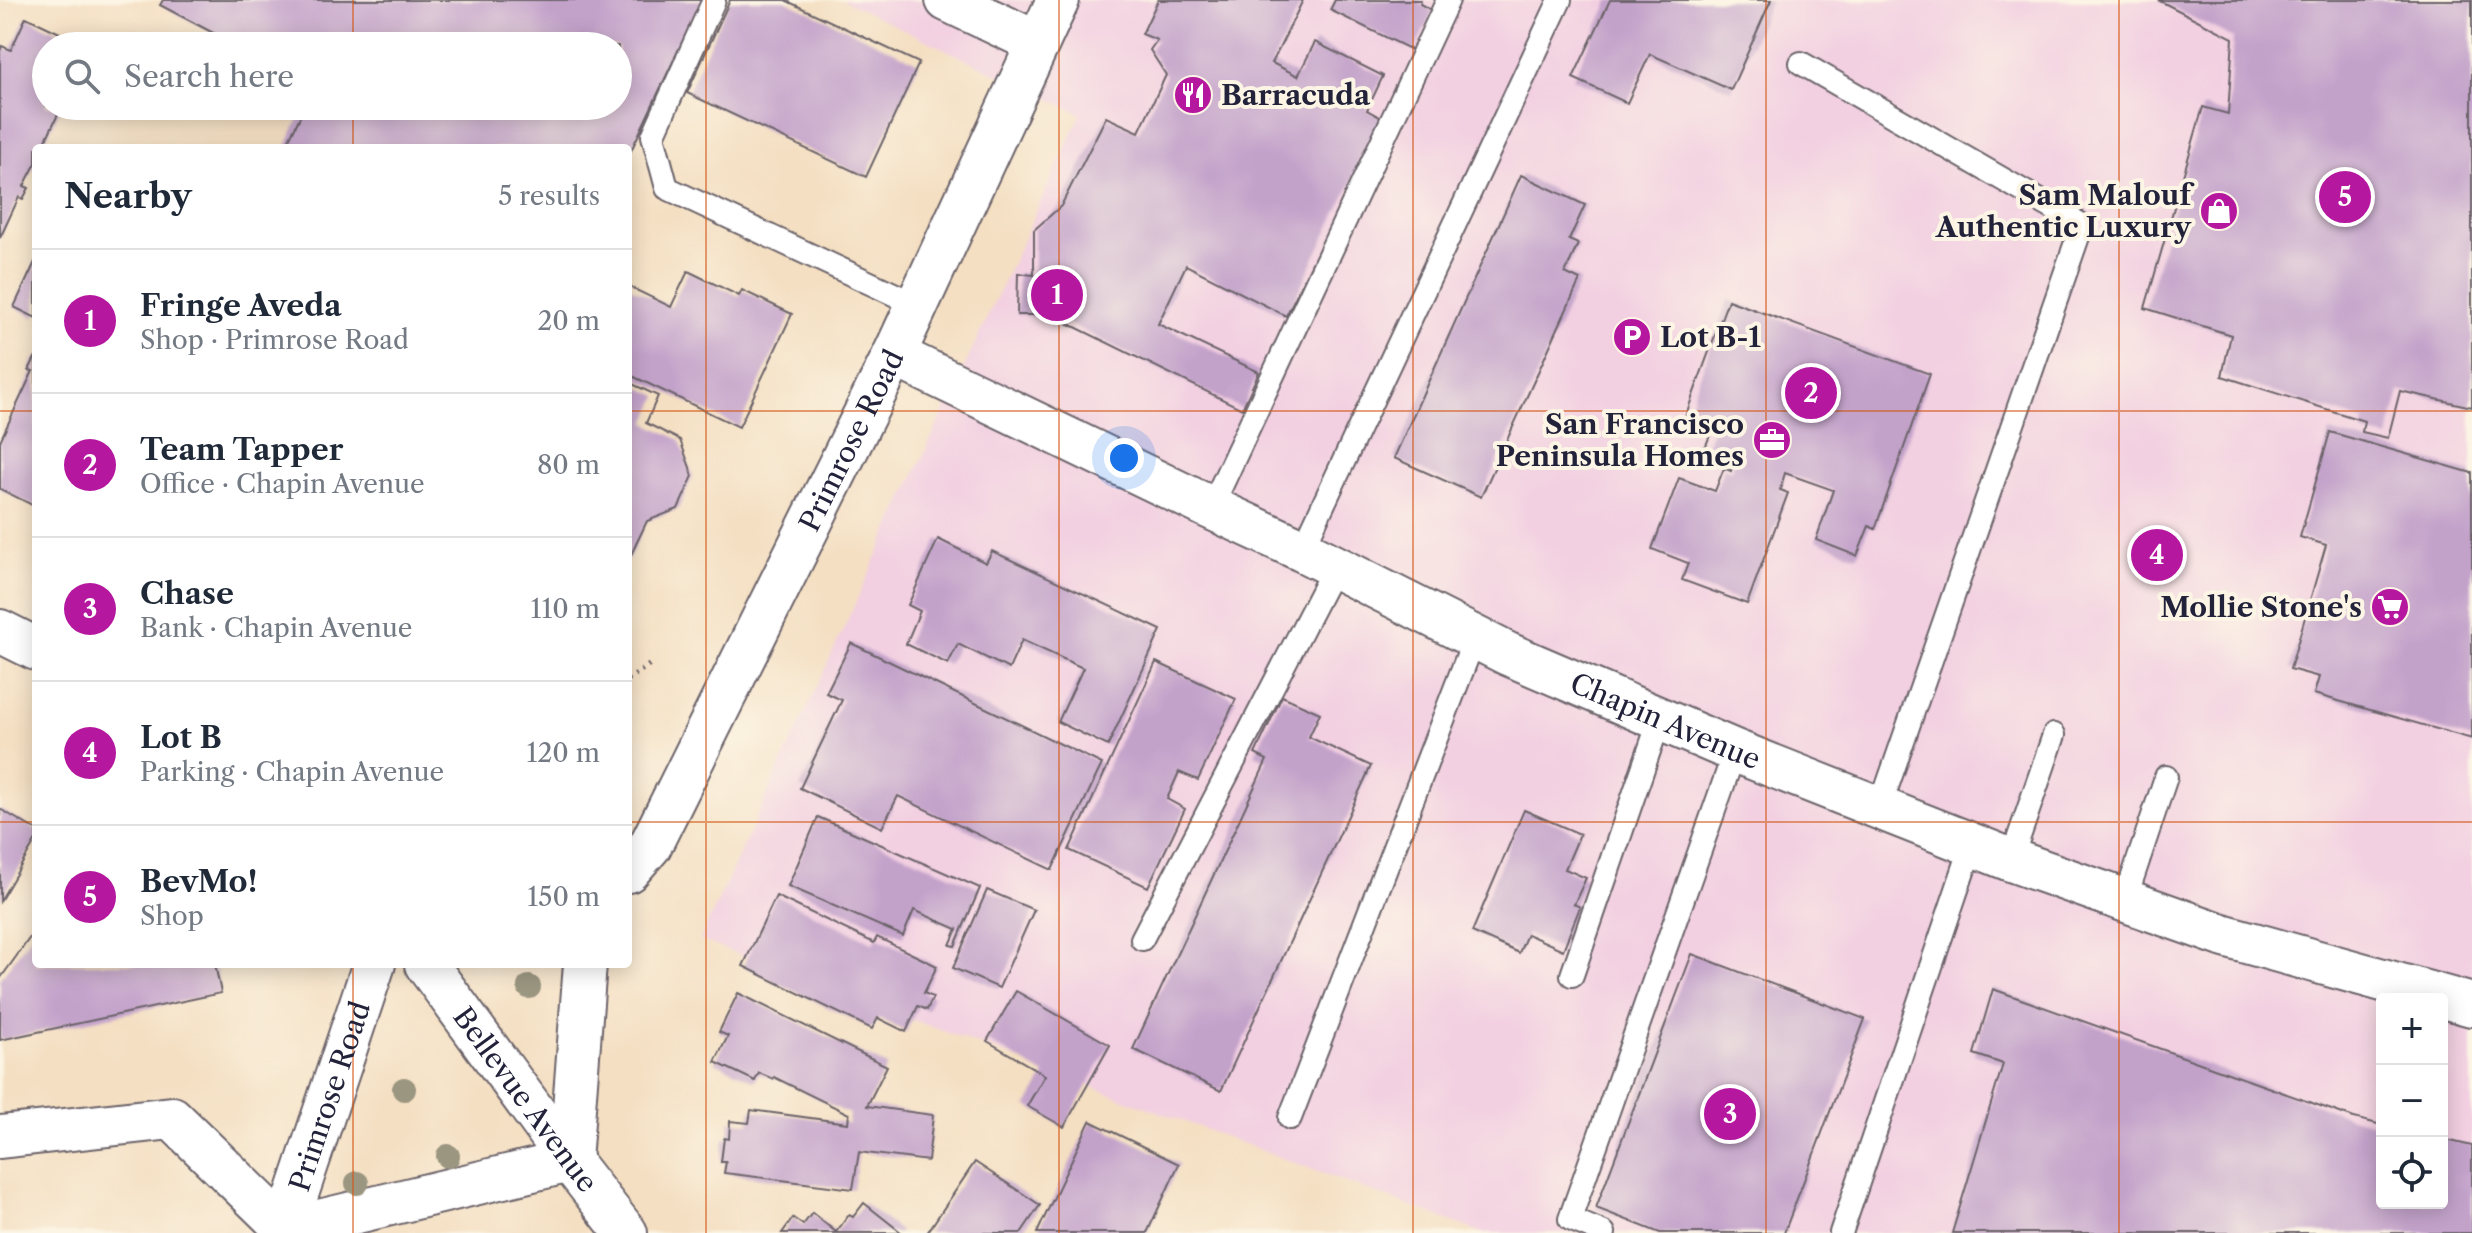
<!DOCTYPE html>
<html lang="en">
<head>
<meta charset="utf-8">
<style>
  body { margin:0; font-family:"Libre Caslon Text",serif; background:#f2f2f3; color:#1f2937 }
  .controls { position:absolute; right:24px; bottom:24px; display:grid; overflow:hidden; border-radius:8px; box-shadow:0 4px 20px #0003 }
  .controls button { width:72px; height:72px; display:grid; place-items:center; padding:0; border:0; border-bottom:2px solid #e0e1e3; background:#fff; color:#1f2937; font:40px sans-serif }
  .you { position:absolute; left:1124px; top:458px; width:28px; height:28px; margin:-20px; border:6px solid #fff; border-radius:50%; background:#1a73e8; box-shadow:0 0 0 12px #1a73e833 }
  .badge { display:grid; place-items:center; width:52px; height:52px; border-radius:50%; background:#b5179e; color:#fff; font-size:26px; font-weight:700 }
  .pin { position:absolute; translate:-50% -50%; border:4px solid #fff; box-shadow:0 2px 8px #0006 }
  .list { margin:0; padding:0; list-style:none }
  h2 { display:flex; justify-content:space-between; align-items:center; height:104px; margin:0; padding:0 32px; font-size:34px }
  h2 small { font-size:26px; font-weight:400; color:#747a83 }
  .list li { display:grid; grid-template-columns:52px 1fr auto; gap:24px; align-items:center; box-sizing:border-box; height:144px; padding:0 32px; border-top:2px solid #e0e1e3 }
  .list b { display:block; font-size:30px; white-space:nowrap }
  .list p { margin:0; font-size:26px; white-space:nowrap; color:#747a83 }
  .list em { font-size:26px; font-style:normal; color:#747a83 }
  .icon { flex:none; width:44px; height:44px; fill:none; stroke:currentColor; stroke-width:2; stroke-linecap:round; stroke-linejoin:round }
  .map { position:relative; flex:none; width:2472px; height:1233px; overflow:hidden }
  .search { position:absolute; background:#fff; box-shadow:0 4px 20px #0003; left:32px; top:32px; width:600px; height:88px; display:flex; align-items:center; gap:20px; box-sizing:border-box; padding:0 28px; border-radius:44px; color:#747a83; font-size:30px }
  .panel { position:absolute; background:#fff; box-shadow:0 4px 20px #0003; left:32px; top:144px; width:600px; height:824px; border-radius:8px }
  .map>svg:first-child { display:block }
  .built { fill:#f2cfe1; fill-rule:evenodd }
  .building { fill:#c3a2ca }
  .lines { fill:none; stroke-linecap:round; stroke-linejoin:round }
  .service-casing { stroke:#6c646a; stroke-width:26 }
  .minor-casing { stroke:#6c646a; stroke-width:46 }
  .path { stroke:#6c646a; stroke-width:5; stroke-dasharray:2 6; stroke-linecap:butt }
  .service { stroke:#fff; stroke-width:22 }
  .minor { stroke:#fff; stroke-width:42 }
  .tree { fill:#9b9680 }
  .grid { fill:none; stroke:#d45411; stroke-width:2; stroke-opacity:0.55 }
  .labels { text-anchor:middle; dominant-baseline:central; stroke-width:8; stroke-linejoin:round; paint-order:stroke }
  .poi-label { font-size:28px; font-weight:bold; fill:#22223b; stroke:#fcf5e5; text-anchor:end }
  .street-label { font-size:28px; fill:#22223b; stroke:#fcf5e5 }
</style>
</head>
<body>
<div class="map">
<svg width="2472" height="1233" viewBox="0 0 2472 1233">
  <rect width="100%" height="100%" fill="#fcf5e5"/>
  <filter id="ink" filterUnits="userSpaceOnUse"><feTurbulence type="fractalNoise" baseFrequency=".0125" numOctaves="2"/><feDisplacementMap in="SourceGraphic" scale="16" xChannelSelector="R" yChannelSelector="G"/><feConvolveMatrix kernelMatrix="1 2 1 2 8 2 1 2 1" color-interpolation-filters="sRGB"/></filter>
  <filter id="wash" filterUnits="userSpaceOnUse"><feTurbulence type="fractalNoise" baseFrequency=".006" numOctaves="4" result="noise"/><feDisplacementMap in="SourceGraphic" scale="32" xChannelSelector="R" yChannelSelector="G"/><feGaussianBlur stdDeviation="1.8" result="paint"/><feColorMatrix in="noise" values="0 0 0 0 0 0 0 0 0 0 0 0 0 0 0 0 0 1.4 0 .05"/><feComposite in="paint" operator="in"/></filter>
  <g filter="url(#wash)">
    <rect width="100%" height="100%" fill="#f4dfc2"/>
    <path class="built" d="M842,0H2472V1233H1482L700,940L1081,114ZM2382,999H2442V1203H2382Z"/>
    <g id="blocks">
      <g class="building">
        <path d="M163,0H702L628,157V148H285L305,106H618V46H238L160,5Z"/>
        <path d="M730,0H785L919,63L866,177L687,93Z"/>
        <path d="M1158,0H1303L1272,63L1298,76L1315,42L1383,76L1367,110L1383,119L1286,316L1186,265L1158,324L1259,372L1242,409L1051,315H1017L1018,273L1034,275V230L1061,206L1106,117L1139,132L1166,75L1150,50L1157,40L1142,34Z"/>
        <path d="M1335,0H1421L1420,4L1433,11L1414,51L1330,10Z"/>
        <path d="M1610,0H1771L1731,90L1650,54L1627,103L1573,78Z"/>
        <path d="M2158,0H2472V407L2400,391L2388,438L2362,432L2364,421L2222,376L2231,335L2145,308L2203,107L2228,114L2233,38Z"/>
        <path d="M26,17L87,46H46V106H62L42,148H36V163L24,186L29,188L23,199L19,197L0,238V51L2,46L11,50Z"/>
        <path d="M1521,175L1585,205L1569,240L1578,244L1565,273L1580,280L1481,497L1394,458Z"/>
        <path d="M36,260V318L14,307Z"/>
        <path d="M688,271L739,296L742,290L792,314L739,427L628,374V286L671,307Z"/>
        <path d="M1728,300L1930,374L1875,529L1869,526L1857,556L1816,540L1833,490L1785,473L1780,490L1788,493L1747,604L1682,580L1688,563L1652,549L1679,478L1715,491L1724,468L1731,471L1734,459L1705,448L1712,430L1684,420Z"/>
        <path d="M36,356V507L0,489V441L33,371L29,370Z"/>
        <path d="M628,382L658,396L646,423L680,440L693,476L678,509L647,521L628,561Z"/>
        <path d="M2330,432L2472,473V739L2314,694L2319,677L2290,669L2326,545L2300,537Z"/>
        <path d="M938,539L986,563L992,551L1161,630L1108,746L1058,722L1083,668L1022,640L1009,669L958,644L948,664L906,644L920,611L908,605Z"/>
        <path d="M851,643L1102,764L1052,870L898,796L882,828L800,788L842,700L826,693Z"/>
        <path d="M1156,662L1236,699L1198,780L1179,772L1167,799L1185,809L1148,887L1069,850Z"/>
        <path d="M1282,696L1320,713L1309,737L1371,766L1221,1091L1133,1049L1267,760L1255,754Z"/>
        <path d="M0,809L36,830V840L0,901Z"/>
        <path d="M1524,810L1580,834L1565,869L1586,878L1574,904L1580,907L1563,950L1527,934L1519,953L1472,932Z"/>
        <path d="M818,817L980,888L955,946L950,945L957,929L914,910L903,936L788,886Z"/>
        <path d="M987,890L1034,910L999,988L953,968Z"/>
        <path d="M776,896L874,943L877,937L937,966L924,993L933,997L927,1010L918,1006L906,1032L878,1018L872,1029L743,966Z"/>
        <path d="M36,929V964H215L221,993L0,1040V979Z"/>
        <path d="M1692,954L1865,1019L1784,1233H1660L1596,1208Z"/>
        <path d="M1993,989L2354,1118L2382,1125V1203H2442V1139L2472,1146V1233H1952L2003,1064L1974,1054Z"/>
        <path d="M1016,991L1110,1045L1064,1127L1027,1106L1045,1075L987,1041Z"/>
        <path d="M738,993L887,1066L867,1106L933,1115L928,1161L859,1152L853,1189L724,1173L726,1162H721L724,1138L729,1139L730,1121L749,1123L751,1110L848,1123L849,1114L774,1077L773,1079L759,1073L755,1081L715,1062L728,1036L719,1032Z"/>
        <path d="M1090,1121L1179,1164L1147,1233H1037Z"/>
        <path d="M975,1162L1040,1205L1021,1233H927Z"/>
        <path d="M864,1203L902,1233H782L793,1218L803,1225L812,1213L836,1232L849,1215L853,1217Z"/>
      </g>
    </g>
  </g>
  <g filter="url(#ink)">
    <use href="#blocks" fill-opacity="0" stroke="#6c646a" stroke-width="2"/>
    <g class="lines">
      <g class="service-casing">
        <g id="service">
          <path d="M714,0L653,136L667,188L917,305"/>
          <path d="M1801,63L2082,225L1880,807"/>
          <path d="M1211,508L1448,0"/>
          <path d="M1302,550L1560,0"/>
          <path d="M2011,860L2054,735"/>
          <path d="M2125,900L2166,777"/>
          <path d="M1142,939L1335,566"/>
          <path d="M1572,975L1660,719"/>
          <path d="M1290,1118L1475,637"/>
          <path d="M1604,1233L1570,1219L1735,751"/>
          <path d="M1841,1233L1972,845"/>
        </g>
      </g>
      <g class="minor-casing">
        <g id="minor">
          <path d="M947,0L1038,43"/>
          <path id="s1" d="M894,355L1211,508L1302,550L1508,654L1735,751L2011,860L2225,936L2472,1005"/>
          <path d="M0,631L36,649"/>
          <path id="s2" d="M628,871L650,846L894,355L1058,0"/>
          <path id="s3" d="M426,964L570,1161L626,1233"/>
          <path d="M0,1137L172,1118L286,1229"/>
          <path d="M286,1229L570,1161L585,964"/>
          <path id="s4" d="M284,1233L374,964"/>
        </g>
      </g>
      <path class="path" d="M628,680L653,662"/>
      <use href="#service" class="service"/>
      <use href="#minor" class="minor"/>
    </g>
    <g class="tree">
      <circle cx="529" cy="987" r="12"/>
      <circle cx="404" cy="1089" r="12"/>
      <circle cx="448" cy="1156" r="12"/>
      <circle cx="357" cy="1183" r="12"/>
    </g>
  </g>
  <path class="grid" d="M353,0V46M706,0V1233M1059,0V1233M1413,0V1233M1766,0V1233M2119,0V1233M353,106V148M0,411H36M628,411H2472M0,822H36M628,822H2472M353,964V1233"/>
  <defs>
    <g id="restaurant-disc" transform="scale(2)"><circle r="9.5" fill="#b5179e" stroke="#fcf5e5"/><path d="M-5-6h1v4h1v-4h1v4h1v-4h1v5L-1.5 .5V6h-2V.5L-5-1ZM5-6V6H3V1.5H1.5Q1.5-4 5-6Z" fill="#fff"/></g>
    <g id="shop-disc" transform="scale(2)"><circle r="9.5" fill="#b5179e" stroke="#fcf5e5"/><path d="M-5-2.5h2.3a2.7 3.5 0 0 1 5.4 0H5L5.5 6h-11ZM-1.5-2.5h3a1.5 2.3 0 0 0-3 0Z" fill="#fff"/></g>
    <g id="parking-disc" transform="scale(2)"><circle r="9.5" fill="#b5179e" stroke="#fcf5e5"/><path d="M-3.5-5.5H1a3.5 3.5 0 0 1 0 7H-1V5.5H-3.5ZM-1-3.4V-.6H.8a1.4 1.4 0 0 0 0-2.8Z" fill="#fff"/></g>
    <g id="office-disc" transform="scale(2)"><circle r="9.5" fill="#b5179e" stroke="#fcf5e5"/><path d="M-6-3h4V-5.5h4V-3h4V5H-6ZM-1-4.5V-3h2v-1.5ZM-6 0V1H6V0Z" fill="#fff"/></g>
    <g id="supermarket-disc" transform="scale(2)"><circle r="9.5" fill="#b5179e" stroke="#fcf5e5"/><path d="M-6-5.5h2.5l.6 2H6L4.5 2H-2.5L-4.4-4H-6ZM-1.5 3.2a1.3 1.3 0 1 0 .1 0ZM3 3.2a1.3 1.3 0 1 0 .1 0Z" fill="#fff"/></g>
  </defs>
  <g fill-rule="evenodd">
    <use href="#restaurant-disc" x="1193" y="95"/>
    <use href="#shop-disc" x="2219" y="211"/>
    <use href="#parking-disc" x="1632" y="337"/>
    <use href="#office-disc" x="1772" y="440"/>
    <use href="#supermarket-disc" x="2390" y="607"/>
  </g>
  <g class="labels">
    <g class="poi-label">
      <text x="1221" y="95" text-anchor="start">Barracuda</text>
      <text x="2191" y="195">Sam Malouf<tspan x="2191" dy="32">Authentic Luxury</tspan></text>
      <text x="1660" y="337" text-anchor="start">Lot B-1</text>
      <text x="1744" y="424">San Francisco<tspan x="1744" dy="32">Peninsula Homes</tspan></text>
      <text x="2362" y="607">Mollie Stone's</text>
    </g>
    <g class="street-label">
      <text stroke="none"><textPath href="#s2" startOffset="486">Primrose Road</textPath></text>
      <text stroke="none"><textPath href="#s1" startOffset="854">Chapin Avenue</textPath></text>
      <text stroke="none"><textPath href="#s4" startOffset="144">Primrose Road</textPath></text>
      <text stroke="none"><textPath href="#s3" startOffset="168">Bellevue Avenue</textPath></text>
    </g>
  </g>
</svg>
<div class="controls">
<button>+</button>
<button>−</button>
<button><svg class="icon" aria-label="locate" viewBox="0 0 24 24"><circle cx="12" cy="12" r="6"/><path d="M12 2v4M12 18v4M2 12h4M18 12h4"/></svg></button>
</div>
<div class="you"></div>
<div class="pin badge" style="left:1057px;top:295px">1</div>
<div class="pin badge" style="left:1811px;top:393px">2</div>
<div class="pin badge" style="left:1730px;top:1114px">3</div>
<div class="pin badge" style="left:2157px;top:555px">4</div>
<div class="pin badge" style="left:2345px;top:197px">5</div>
<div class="search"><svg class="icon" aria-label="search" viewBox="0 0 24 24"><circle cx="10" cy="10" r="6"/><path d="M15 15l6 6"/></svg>Search here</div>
<section class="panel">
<h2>Nearby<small>5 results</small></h2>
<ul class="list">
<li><span class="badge">1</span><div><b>Fringe Aveda</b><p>Shop · Primrose Road</p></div><em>20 m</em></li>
<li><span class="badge">2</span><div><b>Team Tapper</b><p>Office · Chapin Avenue</p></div><em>80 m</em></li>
<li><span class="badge">3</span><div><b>Chase</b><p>Bank · Chapin Avenue</p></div><em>110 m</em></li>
<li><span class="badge">4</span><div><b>Lot B</b><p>Parking · Chapin Avenue</p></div><em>120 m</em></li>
<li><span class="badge">5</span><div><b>BevMo!</b><p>Shop</p></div><em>150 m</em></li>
</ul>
</section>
</div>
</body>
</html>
